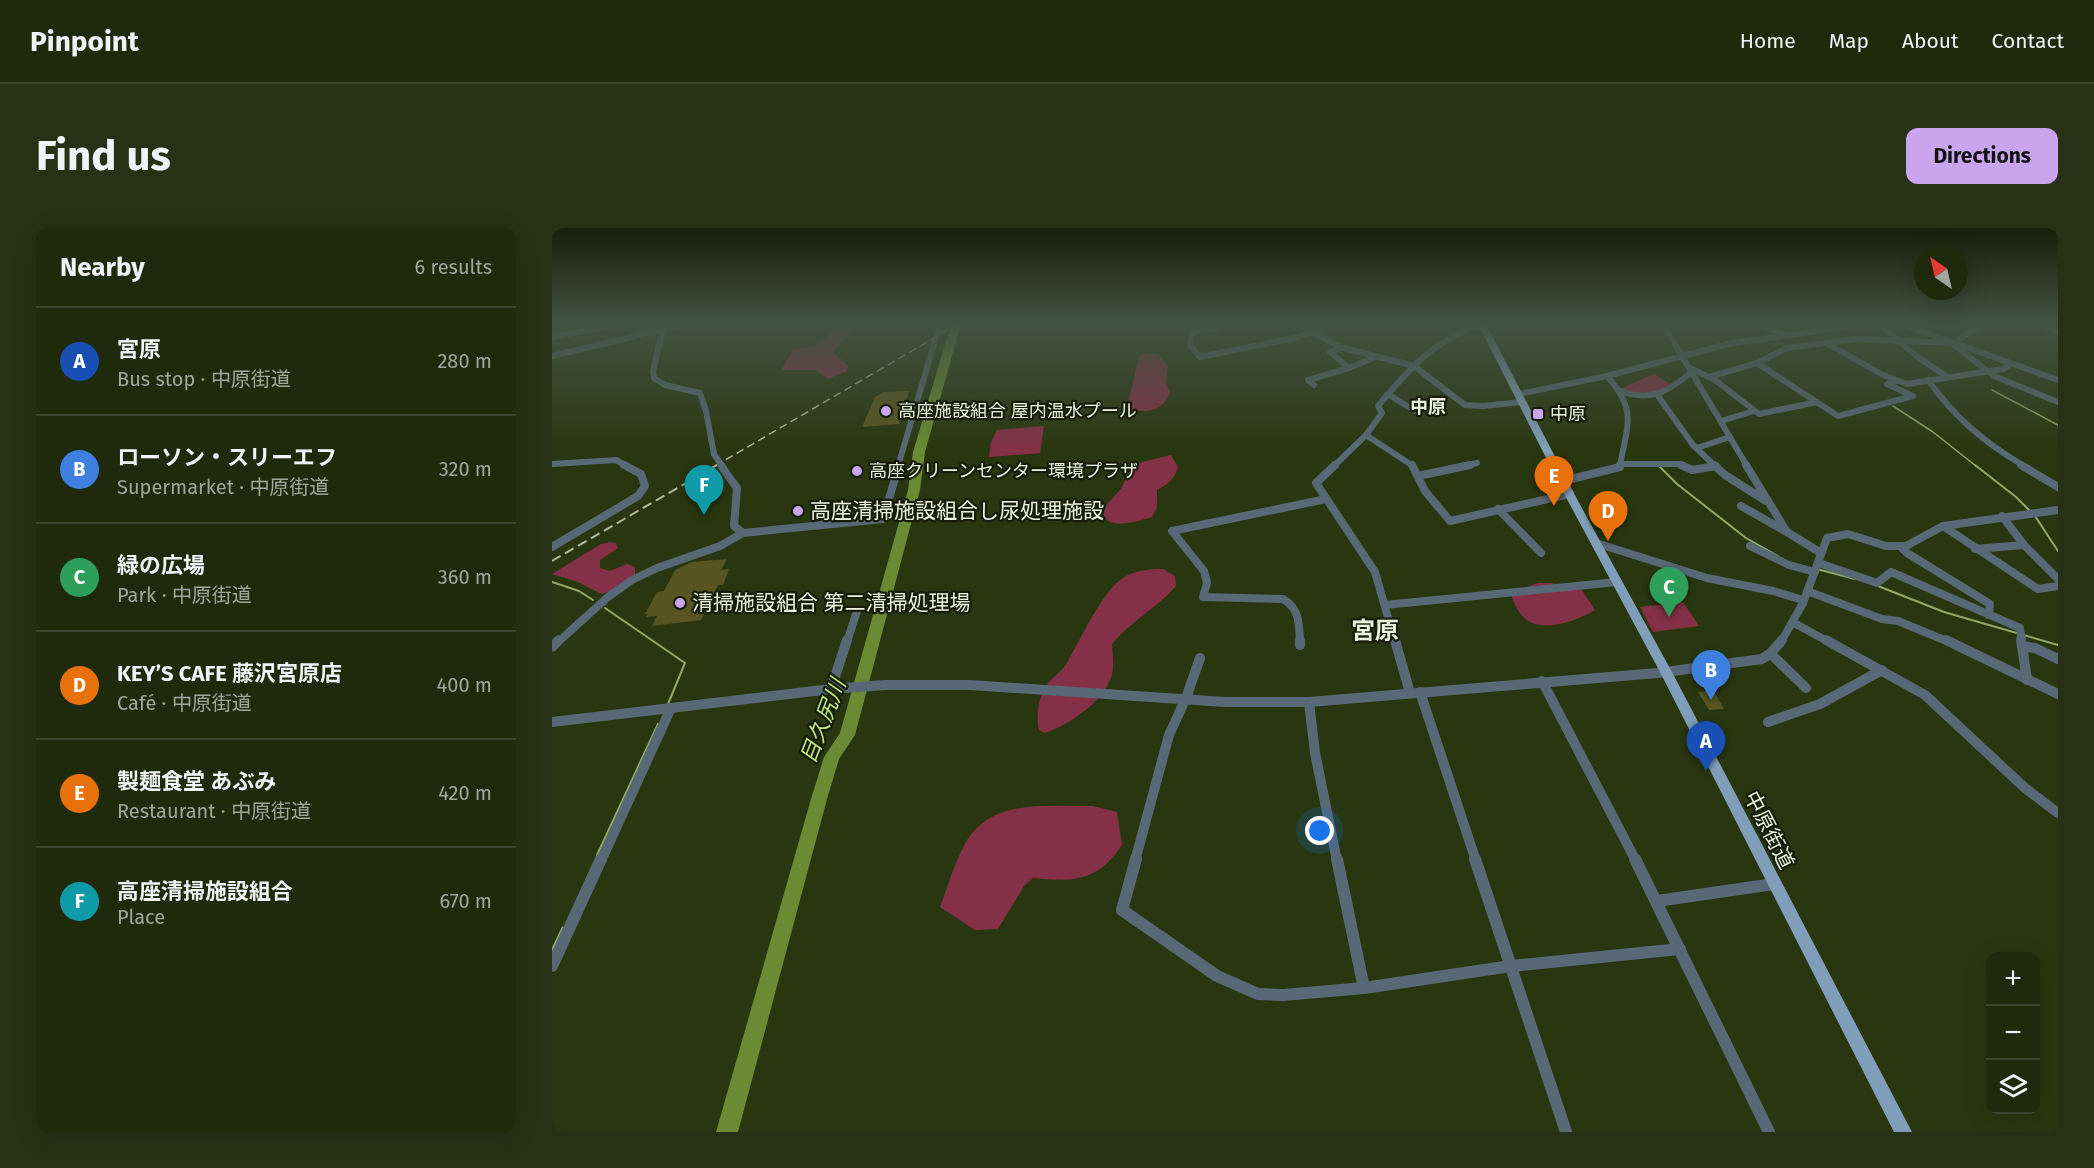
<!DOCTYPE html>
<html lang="en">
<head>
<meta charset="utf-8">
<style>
  body { margin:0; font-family:"Fira Sans","Noto Sans JP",sans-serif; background:#273115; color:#f1f3f6 }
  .controls { position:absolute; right:18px; bottom:18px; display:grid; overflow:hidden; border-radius:12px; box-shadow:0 6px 24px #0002 }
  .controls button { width:54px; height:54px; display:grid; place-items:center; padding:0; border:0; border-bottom:2px solid #3c452d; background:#1f290c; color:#f1f3f6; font:30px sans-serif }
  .compass { position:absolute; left:1362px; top:18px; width:54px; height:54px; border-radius:50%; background:#1f290c; box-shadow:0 6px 24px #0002; rotate:326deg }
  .you { position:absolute; left:768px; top:603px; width:21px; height:21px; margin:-15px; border:4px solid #fff; border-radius:50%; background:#1a73e8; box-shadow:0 0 0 9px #1a73e833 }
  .badge { display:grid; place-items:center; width:39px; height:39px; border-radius:50%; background:#c9a5ee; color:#fff; font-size:20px; font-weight:700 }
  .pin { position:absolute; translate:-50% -50px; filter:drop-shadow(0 2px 3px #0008) }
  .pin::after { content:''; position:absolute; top:32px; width:21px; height:18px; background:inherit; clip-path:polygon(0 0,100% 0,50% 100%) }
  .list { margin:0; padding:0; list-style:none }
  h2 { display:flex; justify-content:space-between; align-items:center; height:78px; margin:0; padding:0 24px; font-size:26px }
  h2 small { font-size:20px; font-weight:400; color:#a1a69d }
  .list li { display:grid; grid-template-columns:39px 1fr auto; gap:18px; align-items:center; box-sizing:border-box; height:108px; padding:0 24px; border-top:2px solid #3c452d }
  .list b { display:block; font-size:22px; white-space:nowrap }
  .list p { margin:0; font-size:20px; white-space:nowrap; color:#a1a69d }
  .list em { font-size:20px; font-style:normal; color:#a1a69d }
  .icon { flex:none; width:33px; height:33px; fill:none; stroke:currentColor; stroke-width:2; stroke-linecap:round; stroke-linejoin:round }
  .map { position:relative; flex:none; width:1506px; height:904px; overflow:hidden; border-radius:12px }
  header { display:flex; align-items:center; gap:36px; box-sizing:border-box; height:84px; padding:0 30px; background:#1f290c; border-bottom:2px solid #3c452d }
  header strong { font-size:28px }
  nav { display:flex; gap:33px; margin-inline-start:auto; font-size:21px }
  .intro { display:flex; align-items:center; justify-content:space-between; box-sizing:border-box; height:144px; padding:0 36px }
  h1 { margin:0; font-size:42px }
  .button { padding:15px 27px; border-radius:12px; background:#c9a5ee; color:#111; font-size:21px; font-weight:700 }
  main { display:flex; gap:36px; padding:0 36px }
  aside { flex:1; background:#1f290c; border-radius:12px; box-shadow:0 6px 24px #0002 }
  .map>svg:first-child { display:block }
  .green { fill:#843047 }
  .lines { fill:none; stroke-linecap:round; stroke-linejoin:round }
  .stream-far2 { stroke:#91aa66; stroke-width:1.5 }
  .stream-far1 { stroke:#91aa66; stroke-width:2 }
  .stream { stroke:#91aa66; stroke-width:3 }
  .river { fill:#6b8a33; fill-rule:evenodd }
  .building { fill:#585522 }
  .minor-far3 { stroke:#596876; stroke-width:6 }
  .minor-far2 { stroke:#596876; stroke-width:8 }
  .minor-far1 { stroke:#596876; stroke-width:10 }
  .minor { stroke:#596876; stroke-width:12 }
  .major { fill:#809eba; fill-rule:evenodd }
  .rail-far1 { stroke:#aeb99d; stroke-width:1.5; stroke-dasharray:8 4.5; stroke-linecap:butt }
  .rail { stroke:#aeb99d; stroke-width:2; stroke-dasharray:10 5; stroke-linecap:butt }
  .minor-bridge-far1 { stroke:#596876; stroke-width:6 }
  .minor-bridge { stroke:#596876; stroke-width:8 }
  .poi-dot { fill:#c9a5ee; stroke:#151c0b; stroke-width:2 }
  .labels { text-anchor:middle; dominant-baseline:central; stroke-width:4.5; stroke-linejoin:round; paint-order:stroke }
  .far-neighbourhood-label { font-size:18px; font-weight:bold; fill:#eaf4dd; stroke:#151c0b }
  .far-poi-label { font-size:18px; fill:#eaf4dd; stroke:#151c0b; text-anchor:start }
  .poi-label { font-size:21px; fill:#eaf4dd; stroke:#151c0b; text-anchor:start }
  .street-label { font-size:21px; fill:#eaf4dd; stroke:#151c0b }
  .water-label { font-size:22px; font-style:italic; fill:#beea77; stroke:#151c0b }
  .quarter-label { font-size:24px; font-weight:bold; fill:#eaf4dd; stroke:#151c0b }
</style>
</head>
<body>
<header>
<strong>Pinpoint</strong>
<nav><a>Home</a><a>Map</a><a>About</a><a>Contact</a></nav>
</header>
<div class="intro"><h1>Find us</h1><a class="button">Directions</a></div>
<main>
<aside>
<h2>Nearby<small>6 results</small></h2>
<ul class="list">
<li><span class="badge" style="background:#1a4fb4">A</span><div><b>宮原</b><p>Bus stop · 中原街道</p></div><em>280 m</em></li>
<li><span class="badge" style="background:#3f7fe0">B</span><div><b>ローソン・スリーエフ</b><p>Supermarket · 中原街道</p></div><em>320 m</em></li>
<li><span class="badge" style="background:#2e9e5b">C</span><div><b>緑の広場</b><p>Park · 中原街道</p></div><em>360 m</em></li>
<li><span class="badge" style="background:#e8710a">D</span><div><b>KEY’S CAFE 藤沢宮原店</b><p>Café · 中原街道</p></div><em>400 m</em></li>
<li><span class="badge" style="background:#e8710a">E</span><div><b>製麺食堂 あぶみ</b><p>Restaurant · 中原街道</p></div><em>420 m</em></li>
<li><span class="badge" style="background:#0f9aa8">F</span><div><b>高座清掃施設組合</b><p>Place</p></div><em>670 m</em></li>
</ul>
</aside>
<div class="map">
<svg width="1506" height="904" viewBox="0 0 1506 904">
  <rect width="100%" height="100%" fill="#293710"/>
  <g class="green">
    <path d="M291,96L306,97L281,124L296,138L295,143L277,151L263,142H229L241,121L262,119Z"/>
    <path d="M591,126H606L616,138L614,155L618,165C611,182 596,186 578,181L576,176L587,128Z"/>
    <path d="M1102,146L1120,157L1100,168L1068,161Z"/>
    <path d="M492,198L488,225L437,229L439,214L445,202Z"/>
    <path d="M619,227L626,239C623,251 615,257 605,262V279L600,289C587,293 560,302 551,288L554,277L569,261L576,246L587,235Z"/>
    <path d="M59,314L64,315L66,320L48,332V340L58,343L75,336L83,339V348L63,362L49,366L26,354L0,346L49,316Z"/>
    <path d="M611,341L623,348L624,358C605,380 578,394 560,416C560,424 562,432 561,440C559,469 518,497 493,505L487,502C484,488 486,470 494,458C499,450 508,445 513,438C527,415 550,363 571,350C583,342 597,341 611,341Z"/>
    <path d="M986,355H999L1029,361L1043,382C1022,394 981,410 966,382C963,376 959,371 960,364Z"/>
    <path d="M1131,374L1147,398L1101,404L1088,379Z"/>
    <path d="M541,578L565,584L570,617C545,654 522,654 481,650L472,658L446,701L423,702L388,679C396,658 403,633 414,614C441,569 497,579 541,578Z"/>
  </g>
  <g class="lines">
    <g class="stream-far2">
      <path d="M1440,162L1506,197"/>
      <path d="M1341,178L1381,204L1424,238"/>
    </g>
    <g class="stream-far1">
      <path d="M1423,237L1464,269L1479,284"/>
      <path d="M1107,238L1125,256L1194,310L1226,328"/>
      <path d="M1483,288L1506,323"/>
      <path d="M1265,341L1303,351"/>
      <path d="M0,354L27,363L41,372"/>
      <path d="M1326,358L1392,384L1506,417"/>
      <path d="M53,380L133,435L116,476"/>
      <path d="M45,627L106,496"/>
    </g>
    <path class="stream" d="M0,723L11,700"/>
    <path class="river" d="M399,96H409L373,224L368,262L303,507L287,531L275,571L186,904H164L259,571L272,529L288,505L300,462L356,262L361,224Z"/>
  </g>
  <g class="building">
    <path d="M357,163L347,196L310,199L323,169L332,164Z"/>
    <path d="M175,331L169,342L177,341L171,357H166L149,392L100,398L105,388L94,389L96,386H93L105,364L112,363L123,342L140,334Z"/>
    <path d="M1161,462L1172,481L1157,482L1146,464Z"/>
  </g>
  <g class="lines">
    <g class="minor-far3">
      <path d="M112,96L101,143L102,150L113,157L148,165L154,183L162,226"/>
      <path d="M666,96L665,101L640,103L638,117L648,129L747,109L780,96"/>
      <path d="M746,96L788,119L862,138L913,177L931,178L969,174"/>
      <path d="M1111,96L1195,238"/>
      <path d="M1206,96L1236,108"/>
      <path d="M1327,96L1367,130L1394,148"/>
      <path d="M1349,96L1506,152"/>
      <path d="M1488,96L1506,104"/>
      <path d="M0,109L68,96"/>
      <path d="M1274,115L1331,147L1355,156L1451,141L1459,136"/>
      <path d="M1401,116L1442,148L1506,174"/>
      <path d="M790,120L778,124L797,140"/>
      <path d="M0,128L134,96"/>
      <path d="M1205,135L1286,188L1361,168L1335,156L1345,153"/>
      <path d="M1138,140L1163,152L1207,186L1265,174"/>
      <path d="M1055,148C1086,183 1075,197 1068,238"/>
      <path d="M1157,149L1205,135L1235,120L1302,111L1403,115L1417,104L1439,96"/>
      <path d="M1376,152C1402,189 1433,215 1472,238"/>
      <path d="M762,157L756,152L797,140L823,129"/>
      <path d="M1068,163C1100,174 1115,164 1140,144"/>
      <path d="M836,166L863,183"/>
      <path d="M967,166L1055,148L1176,116L1313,96"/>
      <path d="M1106,168L1141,217L1163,238"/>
      <path d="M1169,193L1202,183"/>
      <path d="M814,207L861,238"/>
      <path d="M1145,220L1178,209"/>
      <path d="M0,236L64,232L75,238"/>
      <path d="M1069,236H1128L1132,238"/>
      <path d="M346,238L388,96"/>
      <path d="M782,238L814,207L830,185L826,178C855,143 885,109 930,97"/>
      <path d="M911,238L925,235"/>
    </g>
    <g class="minor-far2">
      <path d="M783,237L764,255L823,344L843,414"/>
      <path d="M860,237L873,263L898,293L1018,266"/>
      <path d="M1129,237L1140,242L1164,238"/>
      <path d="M1162,237L1173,247L1214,273"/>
      <path d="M1194,237L1235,304L1269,325"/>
      <path d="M1469,237L1506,259"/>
      <path d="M172,242L185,260L182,298L191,305"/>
      <path d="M866,248L918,237"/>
      <path d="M1011,253L1068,239V237"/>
      <path d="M1189,278L1233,303"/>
      <path d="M946,281L989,325"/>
      <path d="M1450,288L1472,317L1506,351"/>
      <path d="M1391,298L1486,361L1506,358"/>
      <path d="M1044,315L1155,350L1221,363L1251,372"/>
      <path d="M1198,318L1237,337L1263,344"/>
      <path d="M0,319L86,268L93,258L89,246L72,237"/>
      <path d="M1349,319L1355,325L1438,376L1437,387"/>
      <path d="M1423,321L1472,317"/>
      <path d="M1267,335L1325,355L1339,344L1468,400L1470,414"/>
      <path d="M1255,363L1330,391L1346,393L1397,414"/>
      <path d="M833,377L1065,354"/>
      <path d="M1242,395L1277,414"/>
      <path d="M6,414L56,369L80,352L105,340L168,318L191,305L331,291L347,237"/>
      <path d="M295,414L305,383"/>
      <path d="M748,414C747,396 748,381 731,371L651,369L655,355L652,343L620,303L774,271"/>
      <path d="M1229,414L1251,375L1275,310L1296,306L1334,318H1354L1391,298L1506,282"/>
    </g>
    <g class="minor-far1">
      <path d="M748,412V417"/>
      <path d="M843,412L858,465"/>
      <path d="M1274,412L1373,467L1473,560L1506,585"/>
      <path d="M1394,412L1506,466"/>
      <path d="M1469,412L1470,418"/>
      <path d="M0,419L7,412"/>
      <path d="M1220,427L1254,460"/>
      <path d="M1475,452L1470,418L1483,420L1506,431"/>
      <path d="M990,453L1084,633"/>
      <path d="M279,461L295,412"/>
      <path d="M868,464L924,633"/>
      <path d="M757,474L763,525L785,633"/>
      <path d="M0,494L279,461L333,457H418L673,474H757L1106,445L1210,431L1219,425L1230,412"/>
      <path d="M1216,494L1268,476L1330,442"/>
      <path d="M49,633L119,480"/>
      <path d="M583,633L617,507L634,470L648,430"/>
    </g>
    <g class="minor">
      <path d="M584,631L570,682L665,748L706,766L731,767L812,760L959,738L1128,721"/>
      <path d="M785,631L812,760"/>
      <path d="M923,631L1014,904"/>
      <path d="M1083,631L1217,904"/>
      <path d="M1105,673L1222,656"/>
      <path d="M0,738L49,631"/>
    </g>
    <g class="major">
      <path d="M0,96H10L0,99Z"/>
      <path d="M926,96H934L1026,273L1120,444L1360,904H1342L1108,444L1016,273Z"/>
    </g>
    <path class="rail-far1" d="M163,238L406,96"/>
    <path class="rail" d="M0,333L165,237"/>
    <path class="minor-bridge-far1" d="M162,226L170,238"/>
    <path class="minor-bridge" d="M169,237L172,242"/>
  </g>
  <linearGradient id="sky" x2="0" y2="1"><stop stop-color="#171e09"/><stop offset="0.43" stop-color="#435342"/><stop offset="1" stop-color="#435342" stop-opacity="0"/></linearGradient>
  <rect width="1506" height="222" fill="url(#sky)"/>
  <g class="poi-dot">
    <circle cx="334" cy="183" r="6"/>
    <rect x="980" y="180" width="12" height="12" rx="3"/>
    <circle cx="305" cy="243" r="6"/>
    <circle cx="246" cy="283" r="6"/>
    <circle cx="128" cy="375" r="6"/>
  </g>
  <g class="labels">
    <g class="far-neighbourhood-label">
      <text x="876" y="179">中原</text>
    </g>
    <g class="far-poi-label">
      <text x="346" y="183">高座施設組合 屋内温水プール</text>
      <text x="998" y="186">中原</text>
      <text x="317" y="243">高座クリーンセンター環境プラザ</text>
    </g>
    <g class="poi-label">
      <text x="258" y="283">高座清掃施設組合し尿処理施設</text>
      <text x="140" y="375">清掃施設組合 第二清掃処理場</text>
    </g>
    <g class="street-label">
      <text transform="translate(1217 602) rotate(63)">中原街道</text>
    </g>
    <g class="water-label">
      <text transform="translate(271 493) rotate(-69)">目久尻川</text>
    </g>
    <g class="quarter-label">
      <text x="823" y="403">宮原</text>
    </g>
  </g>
</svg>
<div class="controls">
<button>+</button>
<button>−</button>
<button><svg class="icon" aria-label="layers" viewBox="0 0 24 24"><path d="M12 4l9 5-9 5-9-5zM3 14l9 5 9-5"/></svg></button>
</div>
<svg class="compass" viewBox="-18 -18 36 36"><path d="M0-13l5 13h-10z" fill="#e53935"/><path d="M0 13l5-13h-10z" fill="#a1a69d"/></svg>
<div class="you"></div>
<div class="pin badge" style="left:1154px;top:543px;background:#1a4fb4">A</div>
<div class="pin badge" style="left:1159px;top:472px;background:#3f7fe0">B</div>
<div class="pin badge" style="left:1117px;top:389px;background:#2e9e5b">C</div>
<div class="pin badge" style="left:1056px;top:313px;background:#e8710a">D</div>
<div class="pin badge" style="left:1002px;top:278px;background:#e8710a">E</div>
<div class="pin badge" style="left:152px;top:287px;background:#0f9aa8">F</div>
</div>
</main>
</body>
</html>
